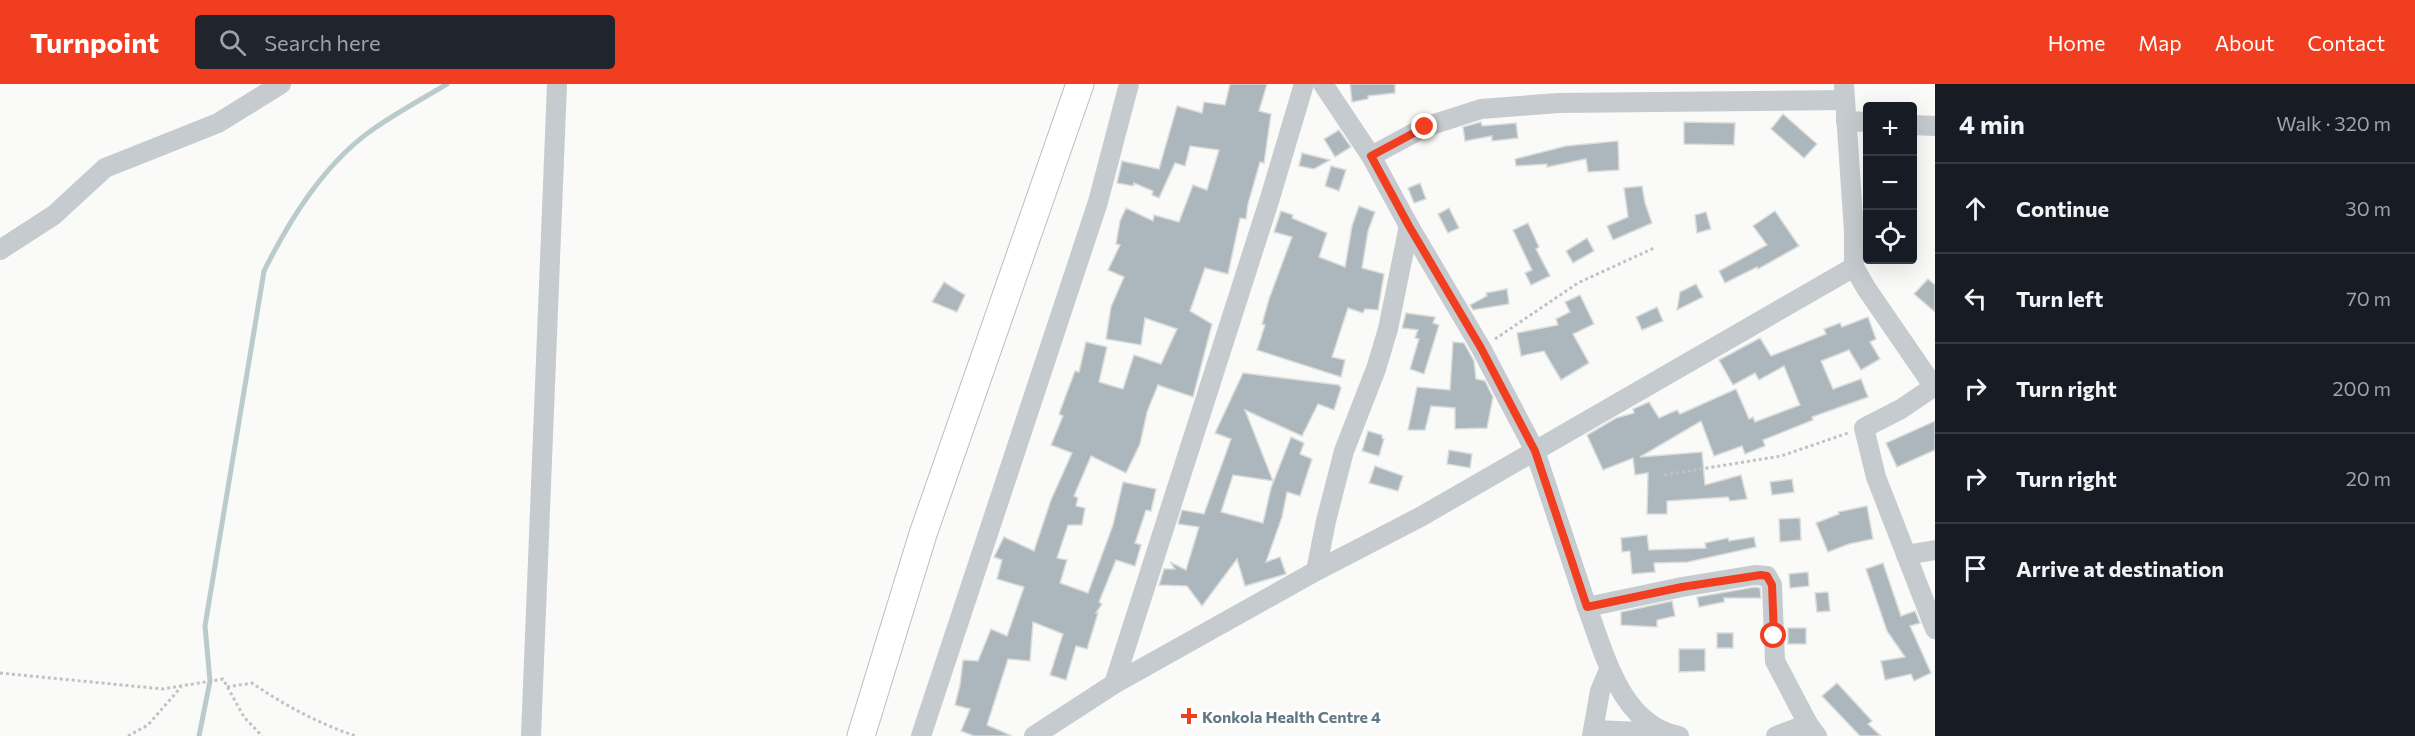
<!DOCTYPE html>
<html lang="en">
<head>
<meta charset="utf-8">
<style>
  body { margin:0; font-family:Commissioner,sans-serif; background:#20242c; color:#f1f3f6 }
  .controls { position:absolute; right:18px; top:18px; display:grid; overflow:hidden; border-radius:6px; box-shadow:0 6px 24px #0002 }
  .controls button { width:54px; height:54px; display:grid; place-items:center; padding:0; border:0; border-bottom:2px solid #363941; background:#171b24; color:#f1f3f6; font:30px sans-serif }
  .stop { position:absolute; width:18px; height:18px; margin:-14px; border:4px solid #f23e20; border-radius:50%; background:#fff }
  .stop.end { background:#f23e20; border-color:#fff; box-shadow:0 2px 6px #0008 }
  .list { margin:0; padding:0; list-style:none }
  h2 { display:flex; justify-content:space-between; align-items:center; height:78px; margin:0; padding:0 24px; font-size:26px }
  h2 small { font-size:20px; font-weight:400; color:#9ea1a6 }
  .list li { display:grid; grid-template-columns:39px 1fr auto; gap:18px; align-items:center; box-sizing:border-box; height:90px; padding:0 24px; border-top:2px solid #363941 }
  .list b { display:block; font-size:22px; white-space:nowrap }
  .list em { font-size:20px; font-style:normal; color:#9ea1a6 }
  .icon { flex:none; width:33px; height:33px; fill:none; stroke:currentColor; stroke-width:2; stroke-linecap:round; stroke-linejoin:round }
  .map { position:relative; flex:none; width:1935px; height:652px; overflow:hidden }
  header { display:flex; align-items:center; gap:36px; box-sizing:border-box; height:84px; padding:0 30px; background:#f23e20; color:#fff }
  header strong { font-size:28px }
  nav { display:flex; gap:33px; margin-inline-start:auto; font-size:21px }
  .search { width:420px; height:54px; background:#20242c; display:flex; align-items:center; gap:15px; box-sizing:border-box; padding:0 21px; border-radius:6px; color:#9ea1a6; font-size:22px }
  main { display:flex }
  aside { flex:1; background:#171b24 }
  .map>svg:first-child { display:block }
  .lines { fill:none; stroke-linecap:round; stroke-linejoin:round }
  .stream { stroke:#bbcbcd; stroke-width:5 }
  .building { fill:#abb7bc; stroke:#dcdcda; stroke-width:1.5 }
  .secondary-casing { stroke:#b7bfc3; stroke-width:29 }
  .path { stroke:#bfc3c5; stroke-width:3; stroke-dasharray:3 3; stroke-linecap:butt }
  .street { stroke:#c5cbce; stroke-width:20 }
  .secondary { stroke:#fff; stroke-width:27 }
  .route { stroke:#f23e20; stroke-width:8 }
  .poi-dot { fill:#f23e20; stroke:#fff; stroke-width:2 }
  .labels { text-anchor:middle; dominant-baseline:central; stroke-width:6; stroke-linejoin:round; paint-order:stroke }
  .poi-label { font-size:16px; font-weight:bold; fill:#627985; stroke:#fff; text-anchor:start }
</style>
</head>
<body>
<header>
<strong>Turnpoint</strong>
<div class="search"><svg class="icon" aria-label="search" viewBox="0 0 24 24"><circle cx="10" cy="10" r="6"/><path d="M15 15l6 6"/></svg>Search here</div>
<nav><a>Home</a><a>Map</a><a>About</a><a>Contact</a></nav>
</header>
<main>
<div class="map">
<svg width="1935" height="652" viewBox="0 0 1935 652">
  <rect width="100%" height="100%" fill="#fafaf8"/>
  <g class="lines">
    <path class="stream" d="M199,652L210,597L205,542L264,187C290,135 324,80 372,46C396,29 422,15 447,0"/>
  </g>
  <g class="building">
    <path d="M1230,0H1267L1259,27L1271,30L1264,79L1260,78L1248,120L1246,135L1240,134L1228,190L1205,184L1190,227L1212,240L1193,313L1158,301L1147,328L1140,360L1126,389L1091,372L1074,412L1078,414L1076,422L1085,424L1082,441H1068L1057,474L1067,476L1060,499L1088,509L1113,441L1123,398L1156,405L1151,427L1146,426L1135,459L1141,461L1135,482L1116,476L1099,518L1102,520L1096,529H1098L1087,565L1076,562L1066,596L1050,591L1063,550L1033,538L1030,577L1008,575L987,641L1012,652H974L961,647L970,625L955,621L960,601L963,576L978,577L991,545L1007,552L1024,503L997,495L1002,476L994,473L1004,453L1034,467L1051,416L1072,369L1051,361L1063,332L1059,330L1075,287L1079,288L1086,258L1107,263L1099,298L1123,305L1134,271L1161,280L1177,245L1145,234L1141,261L1106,255L1111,223L1124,193L1108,186L1120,161L1116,160L1120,137L1126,124L1153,137L1154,131L1179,138L1193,101L1207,106L1219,66L1190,62L1185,82L1175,79L1159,114L1152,111L1153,107L1134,99L1133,102L1117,99L1122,77L1159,85L1177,22L1202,29L1204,18L1225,21Z"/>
    <path d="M1350,0H1395V9L1368,12V15L1352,18Z"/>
    <path d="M1783,30L1817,60L1804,74L1771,45Z"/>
    <path d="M1481,38L1482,42L1516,39L1518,54L1492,57V52L1465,57L1463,43Z"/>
    <path d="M1684,38L1735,39L1734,61L1684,60Z"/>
    <path d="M1339,46L1351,63L1335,73L1324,55Z"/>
    <path d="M1618,57L1619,86L1588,88L1586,75L1547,83V80L1516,82L1515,75L1566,62Z"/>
    <path d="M1302,69L1330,76L1314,85L1299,82Z"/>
    <path d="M1331,82L1346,86L1339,107L1325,102Z"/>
    <path d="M1420,99L1426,115L1414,119L1408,104Z"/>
    <path d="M1642,102L1645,119L1652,139L1613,156L1607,142L1628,133L1624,104Z"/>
    <path d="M1359,122L1375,128L1368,147L1362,184L1384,190L1378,226L1365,225L1363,229L1348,224L1332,273L1345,276L1341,293L1257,266L1265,241L1262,240L1269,215L1292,153L1274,148L1281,127L1293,131L1292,134L1327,149L1319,173L1345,183L1352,142Z"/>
    <path d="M1449,124L1459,144L1448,149L1438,130Z"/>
    <path d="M1775,127L1799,162L1758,185L1757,183L1725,199L1719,187L1767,161L1753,142Z"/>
    <path d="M1706,128L1711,145L1697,149L1695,131Z"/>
    <path d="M1528,139L1539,163L1536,165L1550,192L1531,201L1525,189L1532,186L1513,146Z"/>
    <path d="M1587,154L1594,167L1573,179L1566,167Z"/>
    <path d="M1928,195L1935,201V228L1914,210Z"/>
    <path d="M944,198L965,211L957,228L932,218Z"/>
    <path d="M1696,200L1703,213L1677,226L1680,208Z"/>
    <path d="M1507,205L1509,220L1473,226L1470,221L1487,212L1486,209Z"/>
    <path d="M1580,211L1594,240L1573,250L1589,279L1561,296L1544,267L1521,272L1517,249L1558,241L1556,235L1570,228L1565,218Z"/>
    <path d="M1657,223L1663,237L1642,246L1636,233Z"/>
    <path d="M1406,229L1435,233L1433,239L1439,241L1424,290L1410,285L1419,255L1415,254L1418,246L1402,244Z"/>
    <path d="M1868,233L1876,255L1870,258L1880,275L1861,286L1849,266L1821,277L1833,305L1861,295L1868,313L1812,333L1813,336L1763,356L1765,362L1745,370L1742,362L1714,372L1701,337L1640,373L1702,368L1705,401L1741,391L1747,415L1730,417L1728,413L1667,417V430H1647L1648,389L1635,391L1633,374L1603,386L1587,351L1616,334L1634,329L1633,325L1649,318L1659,334L1677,326L1680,330L1736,305L1749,335L1753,333L1755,338L1800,321L1784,282L1759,296L1755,289L1733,301L1719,276L1760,254L1771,272L1826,250L1824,245L1840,239L1842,243Z"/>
    <path d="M1453,258L1464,259L1474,277L1476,295L1485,297L1493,313L1487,344L1455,345V324L1431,322L1425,346H1408L1417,303L1450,306Z"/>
    <path d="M1243,289L1339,301L1341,304L1334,326L1318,320L1302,352L1245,326L1273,397L1233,391L1221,428L1263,439L1271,404L1291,353L1304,359L1300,370L1312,375L1300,412L1287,408L1282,433L1266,478L1280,473L1286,490L1245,502L1237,475L1202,522L1187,502L1159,501L1164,485H1175L1170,478L1186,486L1199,443L1178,440L1182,426L1204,430L1231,355L1215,349Z"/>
    <path d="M1935,337V366L1897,383L1886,359Z"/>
    <path d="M1368,347L1382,351V354L1384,355L1379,372L1362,367Z"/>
    <path d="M1449,366L1472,370L1470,384L1447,380Z"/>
    <path d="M1375,382L1403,392L1398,407L1369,399Z"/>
    <path d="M1792,395L1794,408L1772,411L1770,398Z"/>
    <path d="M1867,422L1873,455L1849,460L1828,468L1816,439L1839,430L1838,428Z"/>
    <path d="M1800,434L1801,456L1780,458L1779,435Z"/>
    <path d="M1647,451L1649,466L1706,464L1705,459L1728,454L1729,457L1754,453L1756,463L1688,478L1654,479L1655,488L1632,490L1630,467L1622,468L1621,454Z"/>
    <path d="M1883,479L1901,532L1915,527L1920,539L1910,542L1931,589L1914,597L1911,590L1885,596L1881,577L1905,573L1887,547L1866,485Z"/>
    <path d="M1808,488L1809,502L1790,504L1789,490Z"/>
    <path d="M1755,503L1760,504L1761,514H1724V518L1699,523L1697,513Z"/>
    <path d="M1828,508L1830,527L1817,528L1815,509Z"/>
    <path d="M1672,517L1675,532L1657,536V543L1621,541V528Z"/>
    <rect x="1788" y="544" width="18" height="16"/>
    <rect x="1717" y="549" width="16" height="15"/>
    <path d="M1679,565H1705V587L1679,588Z"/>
    <path d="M1837,599L1872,637L1868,640L1881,652H1860L1822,612Z"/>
  </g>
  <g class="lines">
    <g class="secondary-casing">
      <path id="secondary" d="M861,652L923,450L1080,0"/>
    </g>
    <g class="path">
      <path d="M1495,255L1578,199L1654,164"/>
      <path d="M1664,391L1781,372L1848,349"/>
      <path d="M0,589L163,605L223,595L244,633L262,652"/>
      <path d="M227,603L252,599C284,621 319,640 356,652"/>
      <path d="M128,652L148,641L181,603"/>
    </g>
    <g class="street">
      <path d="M1323,0L1371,72L1409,142L1481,264L1535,367L1587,523L1682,503L1755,491L1767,492L1772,501L1775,577L1808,640L1817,652"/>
      <path d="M1844,0L1854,148V183L1866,204L1934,303"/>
      <path d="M1846,37L1868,38"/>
      <path d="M1912,41L1935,42"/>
      <path d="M1371,72L1425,43L1481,25L1558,19L1845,16"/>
      <path d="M0,166L54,131L105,84L218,39L281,0"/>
      <path d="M1935,302L1901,325L1864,344L1876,393L1935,545"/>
      <path d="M1906,471L1935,466"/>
      <path d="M1316,487L1326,437L1344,367L1376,285L1388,245L1409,142"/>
      <path d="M1587,523C1605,571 1621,641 1679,652"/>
      <path d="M1114,600L1270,114L1304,0"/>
      <path d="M1594,646L1665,649"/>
      <path d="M531,652L557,0"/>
      <path d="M921,652L1098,118L1129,0"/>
      <path d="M1034,652L1114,600L1316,487L1422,432L1854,183"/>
      <path d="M1592,652L1600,607L1609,586"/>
      <path d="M1776,652L1808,640"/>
    </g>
    <use href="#secondary" class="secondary"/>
  </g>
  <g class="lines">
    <path class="route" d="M1425,43L1371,72L1409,142L1481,264L1535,367L1587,523L1682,503L1761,491L1767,492L1772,501L1774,552"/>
  </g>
  <path class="poi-dot" d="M1186 623h6v6h6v6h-6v6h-6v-6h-6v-6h6z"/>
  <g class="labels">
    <g class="poi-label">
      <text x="1202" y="632">Konkola Health Centre 4</text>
    </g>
  </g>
</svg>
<div class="controls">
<button>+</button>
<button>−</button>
<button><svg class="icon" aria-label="locate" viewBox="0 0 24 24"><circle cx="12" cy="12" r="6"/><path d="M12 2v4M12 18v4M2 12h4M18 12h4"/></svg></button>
</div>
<div class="stop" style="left:1774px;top:552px"></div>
<div class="stop end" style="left:1425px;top:43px"></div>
</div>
<aside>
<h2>4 min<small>Walk · 320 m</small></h2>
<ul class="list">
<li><svg class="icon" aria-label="ahead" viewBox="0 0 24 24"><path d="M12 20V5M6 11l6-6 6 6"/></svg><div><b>Continue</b></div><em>30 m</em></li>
<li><svg class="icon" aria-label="left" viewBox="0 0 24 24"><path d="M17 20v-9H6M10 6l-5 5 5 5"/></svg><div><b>Turn left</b></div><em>70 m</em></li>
<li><svg class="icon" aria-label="right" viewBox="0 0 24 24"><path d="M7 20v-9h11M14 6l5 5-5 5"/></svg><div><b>Turn right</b></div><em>200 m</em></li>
<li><svg class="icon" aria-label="right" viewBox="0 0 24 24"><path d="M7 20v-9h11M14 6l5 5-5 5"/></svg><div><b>Turn right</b></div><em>20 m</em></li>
<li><svg class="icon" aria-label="arrive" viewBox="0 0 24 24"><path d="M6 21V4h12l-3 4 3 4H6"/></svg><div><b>Arrive at destination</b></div></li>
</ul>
</aside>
</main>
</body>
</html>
